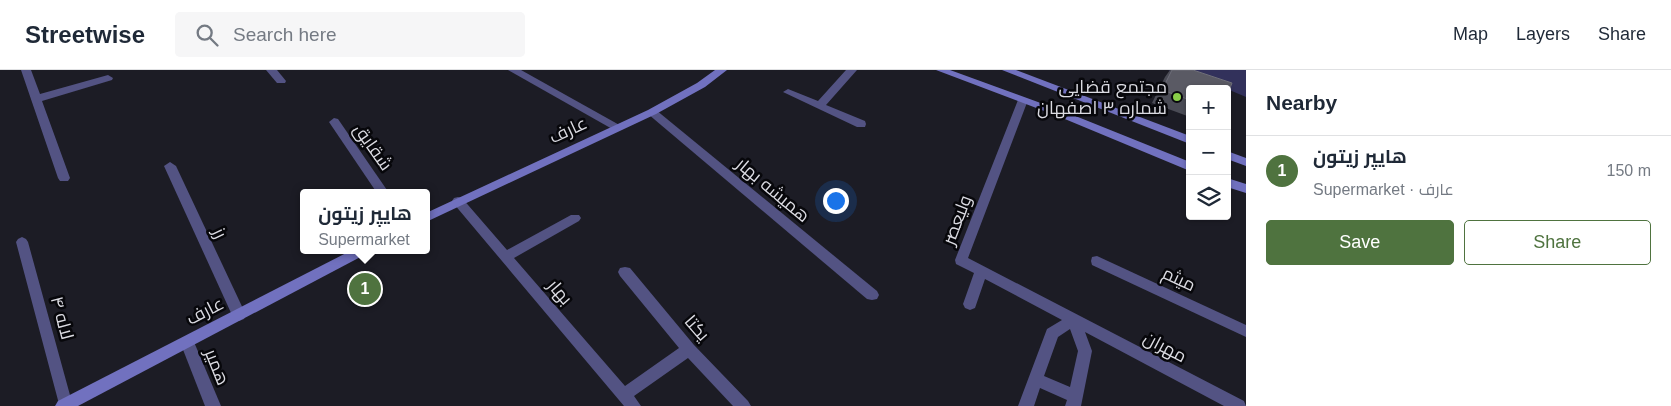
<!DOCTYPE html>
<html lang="en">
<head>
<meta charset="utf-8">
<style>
  body { margin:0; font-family:Helvetica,Cairo,sans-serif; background:#f6f6f7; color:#1f2937 }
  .controls { position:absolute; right:15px; top:15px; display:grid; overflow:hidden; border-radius:5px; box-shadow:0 1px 4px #0004 }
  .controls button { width:45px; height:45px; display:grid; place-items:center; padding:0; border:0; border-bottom:1px solid #e0e1e3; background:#fff; color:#1f2937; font:25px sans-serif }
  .you { position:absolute; left:835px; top:130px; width:18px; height:18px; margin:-12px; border:4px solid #fff; border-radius:50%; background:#1a73e8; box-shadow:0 0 0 8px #1a73e833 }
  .badge { display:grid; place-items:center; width:32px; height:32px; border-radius:50%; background:#4f733f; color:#fff; font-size:16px; font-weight:700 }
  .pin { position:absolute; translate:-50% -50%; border:2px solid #fff; box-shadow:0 1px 5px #0006 }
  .popup { position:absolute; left:300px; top:119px; width:130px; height:65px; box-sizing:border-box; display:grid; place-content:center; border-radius:5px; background:#fff; filter:drop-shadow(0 1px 4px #0005); font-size:16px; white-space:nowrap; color:#747a83 }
  .popup b { font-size:19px; color:#1f2937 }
  .popup::after { content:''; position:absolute; left:50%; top:100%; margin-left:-10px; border:10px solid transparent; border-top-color:#fff }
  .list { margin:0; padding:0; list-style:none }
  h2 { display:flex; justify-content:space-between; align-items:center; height:65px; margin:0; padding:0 20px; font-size:21px }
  h2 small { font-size:16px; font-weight:400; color:#747a83 }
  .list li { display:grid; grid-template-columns:32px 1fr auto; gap:15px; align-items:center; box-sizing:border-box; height:70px; padding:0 20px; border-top:1px solid #e0e1e3 }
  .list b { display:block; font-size:19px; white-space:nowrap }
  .list p { margin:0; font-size:16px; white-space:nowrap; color:#747a83 }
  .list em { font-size:16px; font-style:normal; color:#747a83 }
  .actions { display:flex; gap:10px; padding:15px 20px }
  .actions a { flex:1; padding:11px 0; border:1px solid #4f733f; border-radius:5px; text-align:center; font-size:18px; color:#4f733f }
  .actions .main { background:#4f733f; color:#fff }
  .icon { flex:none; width:28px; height:28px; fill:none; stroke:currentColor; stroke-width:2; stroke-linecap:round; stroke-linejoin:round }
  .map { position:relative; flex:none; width:1246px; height:336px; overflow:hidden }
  header { display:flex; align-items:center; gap:30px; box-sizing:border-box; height:70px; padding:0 25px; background:#fff; border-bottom:1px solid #e0e1e3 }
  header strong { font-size:24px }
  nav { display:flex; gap:28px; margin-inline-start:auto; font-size:18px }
  .search { width:350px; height:45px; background:#f6f6f7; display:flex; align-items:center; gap:12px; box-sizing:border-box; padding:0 18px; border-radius:5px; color:#747a83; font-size:19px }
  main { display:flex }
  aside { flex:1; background:#fff }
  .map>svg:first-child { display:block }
  .green { fill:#32315b }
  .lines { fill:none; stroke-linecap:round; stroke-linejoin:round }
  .minor { fill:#535383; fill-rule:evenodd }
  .secondary { fill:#7171bf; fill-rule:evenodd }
  .wall { fill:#4a4b55 }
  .building { fill:#5a5a64; stroke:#6e6e78 }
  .poi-dot { fill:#89ce48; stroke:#07070b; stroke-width:2 }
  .labels { text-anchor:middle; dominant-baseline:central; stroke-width:5; stroke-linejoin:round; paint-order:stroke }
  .poi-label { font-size:18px; fill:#dbdbe2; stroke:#07070b; text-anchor:end }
  .street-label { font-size:18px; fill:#dbdbe2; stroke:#07070b }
</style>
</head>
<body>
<header>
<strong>Streetwise</strong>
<div class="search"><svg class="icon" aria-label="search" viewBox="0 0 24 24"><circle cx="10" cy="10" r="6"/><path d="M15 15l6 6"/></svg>Search here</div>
<nav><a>Map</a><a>Layers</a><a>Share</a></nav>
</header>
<main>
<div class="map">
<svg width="1246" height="336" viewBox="0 0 1246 336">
  <rect width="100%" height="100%" fill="#1c1c25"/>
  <path class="green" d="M1168,0H1246V27L1227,19Z"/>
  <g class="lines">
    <g class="minor">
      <path d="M21,0H31L40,24L108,5L113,8L112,10L42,31L70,108L68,111H60L58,108Z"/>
      <path d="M266,0H277L286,11L285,13H277Z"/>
      <path d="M508,0H521L623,57L622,60H614Z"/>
      <path d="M846,0H857L826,35L865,51L866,54L865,57H857L783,22L788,19L818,31Z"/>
      <path d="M1023,27L1028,30L968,188L1244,331L1246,336H1224L1085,262L1092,281L1081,336H1065L1067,330L1040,318L1034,336H1018L1047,259L1062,250L985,209L975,238L970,240L965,238L963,234L974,203L956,194L955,190L1018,30ZM1070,259L1078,281L1070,317L1044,306L1058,267Z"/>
      <path d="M652,39L656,40L877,221L879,225L877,229L872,230L867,229L648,44L647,42Z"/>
      <path d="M334,48L338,49L389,123H377L329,52Z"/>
      <path d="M170,92L176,96L246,245L244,249L239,251L234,249L232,245L164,96Z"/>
      <path d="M458,127L462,128L507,180L571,145H579L581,148L579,151L514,188L625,316L679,278L620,206L618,202L620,198L625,197L630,198L694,275L748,331L751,336H733L688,288L634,326L641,336H624L454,134L452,131L454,128Z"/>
      <path d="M22,167L26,169L28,172L73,336H59V334L16,172L18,169Z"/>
      <path d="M1097,186L1246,255V267L1092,195L1091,191L1092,187Z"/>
      <path d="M187,266L192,268L194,272L221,336H205L180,272L182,268Z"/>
    </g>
    <g class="secondary">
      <path d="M715,0H727L705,17L656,44L426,152V143L648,40L697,13Z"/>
      <path d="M936,0H950L1068,43L1190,92V101L1060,47Z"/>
      <path d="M1002,0H1016L1190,66V74Z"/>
      <path d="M1227,81L1246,88V96L1227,89Z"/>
      <path d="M1227,108L1246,114V123L1227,117Z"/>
      <path d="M352,180H370L368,183L78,336H55L58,331Z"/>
    </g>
  </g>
  <path class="wall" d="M1170,0H1193L1190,19V47L1152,33L1165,7Z"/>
  <path class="building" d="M1172,0H1193L1232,13L1227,26V19H1190V30L1162,20Z"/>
  <circle class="poi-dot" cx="1177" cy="27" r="5"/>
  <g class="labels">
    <g class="poi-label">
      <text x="1167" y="17">مجتمع قضایی<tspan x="1167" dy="21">شماره ۳ اصفهان</tspan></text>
    </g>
    <g class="street-label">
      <text transform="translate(568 60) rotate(-25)">عارف</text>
      <text transform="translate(373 77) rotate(55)">شقایق</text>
      <text transform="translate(773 120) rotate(40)">همیشه بهار</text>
      <text transform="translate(957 150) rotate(-69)">ولیعصر</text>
      <text transform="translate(220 163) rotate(65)">رز</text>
      <text transform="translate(1179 209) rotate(25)">میثم</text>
      <text transform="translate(560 222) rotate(49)">بهار</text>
      <text transform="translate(205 241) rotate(-27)">عارف</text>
      <text transform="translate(62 248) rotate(75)">لاله ۴</text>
      <text transform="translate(697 258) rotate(49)">یکتا</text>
      <text transform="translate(1165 277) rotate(28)">مهران</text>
      <text transform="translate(217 297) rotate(68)">همیر</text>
    </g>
  </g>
</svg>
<div class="controls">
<button>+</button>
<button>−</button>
<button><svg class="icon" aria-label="layers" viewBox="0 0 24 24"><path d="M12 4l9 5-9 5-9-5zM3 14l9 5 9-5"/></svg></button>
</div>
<div class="you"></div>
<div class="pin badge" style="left:365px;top:219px">1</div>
<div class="popup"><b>هایپر زیتون</b>Supermarket</div>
</div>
<aside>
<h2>Nearby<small></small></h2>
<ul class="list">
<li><span class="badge">1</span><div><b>هایپر زیتون</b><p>Supermarket · عارف</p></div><em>150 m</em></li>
</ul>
<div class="actions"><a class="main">Save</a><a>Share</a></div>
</aside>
</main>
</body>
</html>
